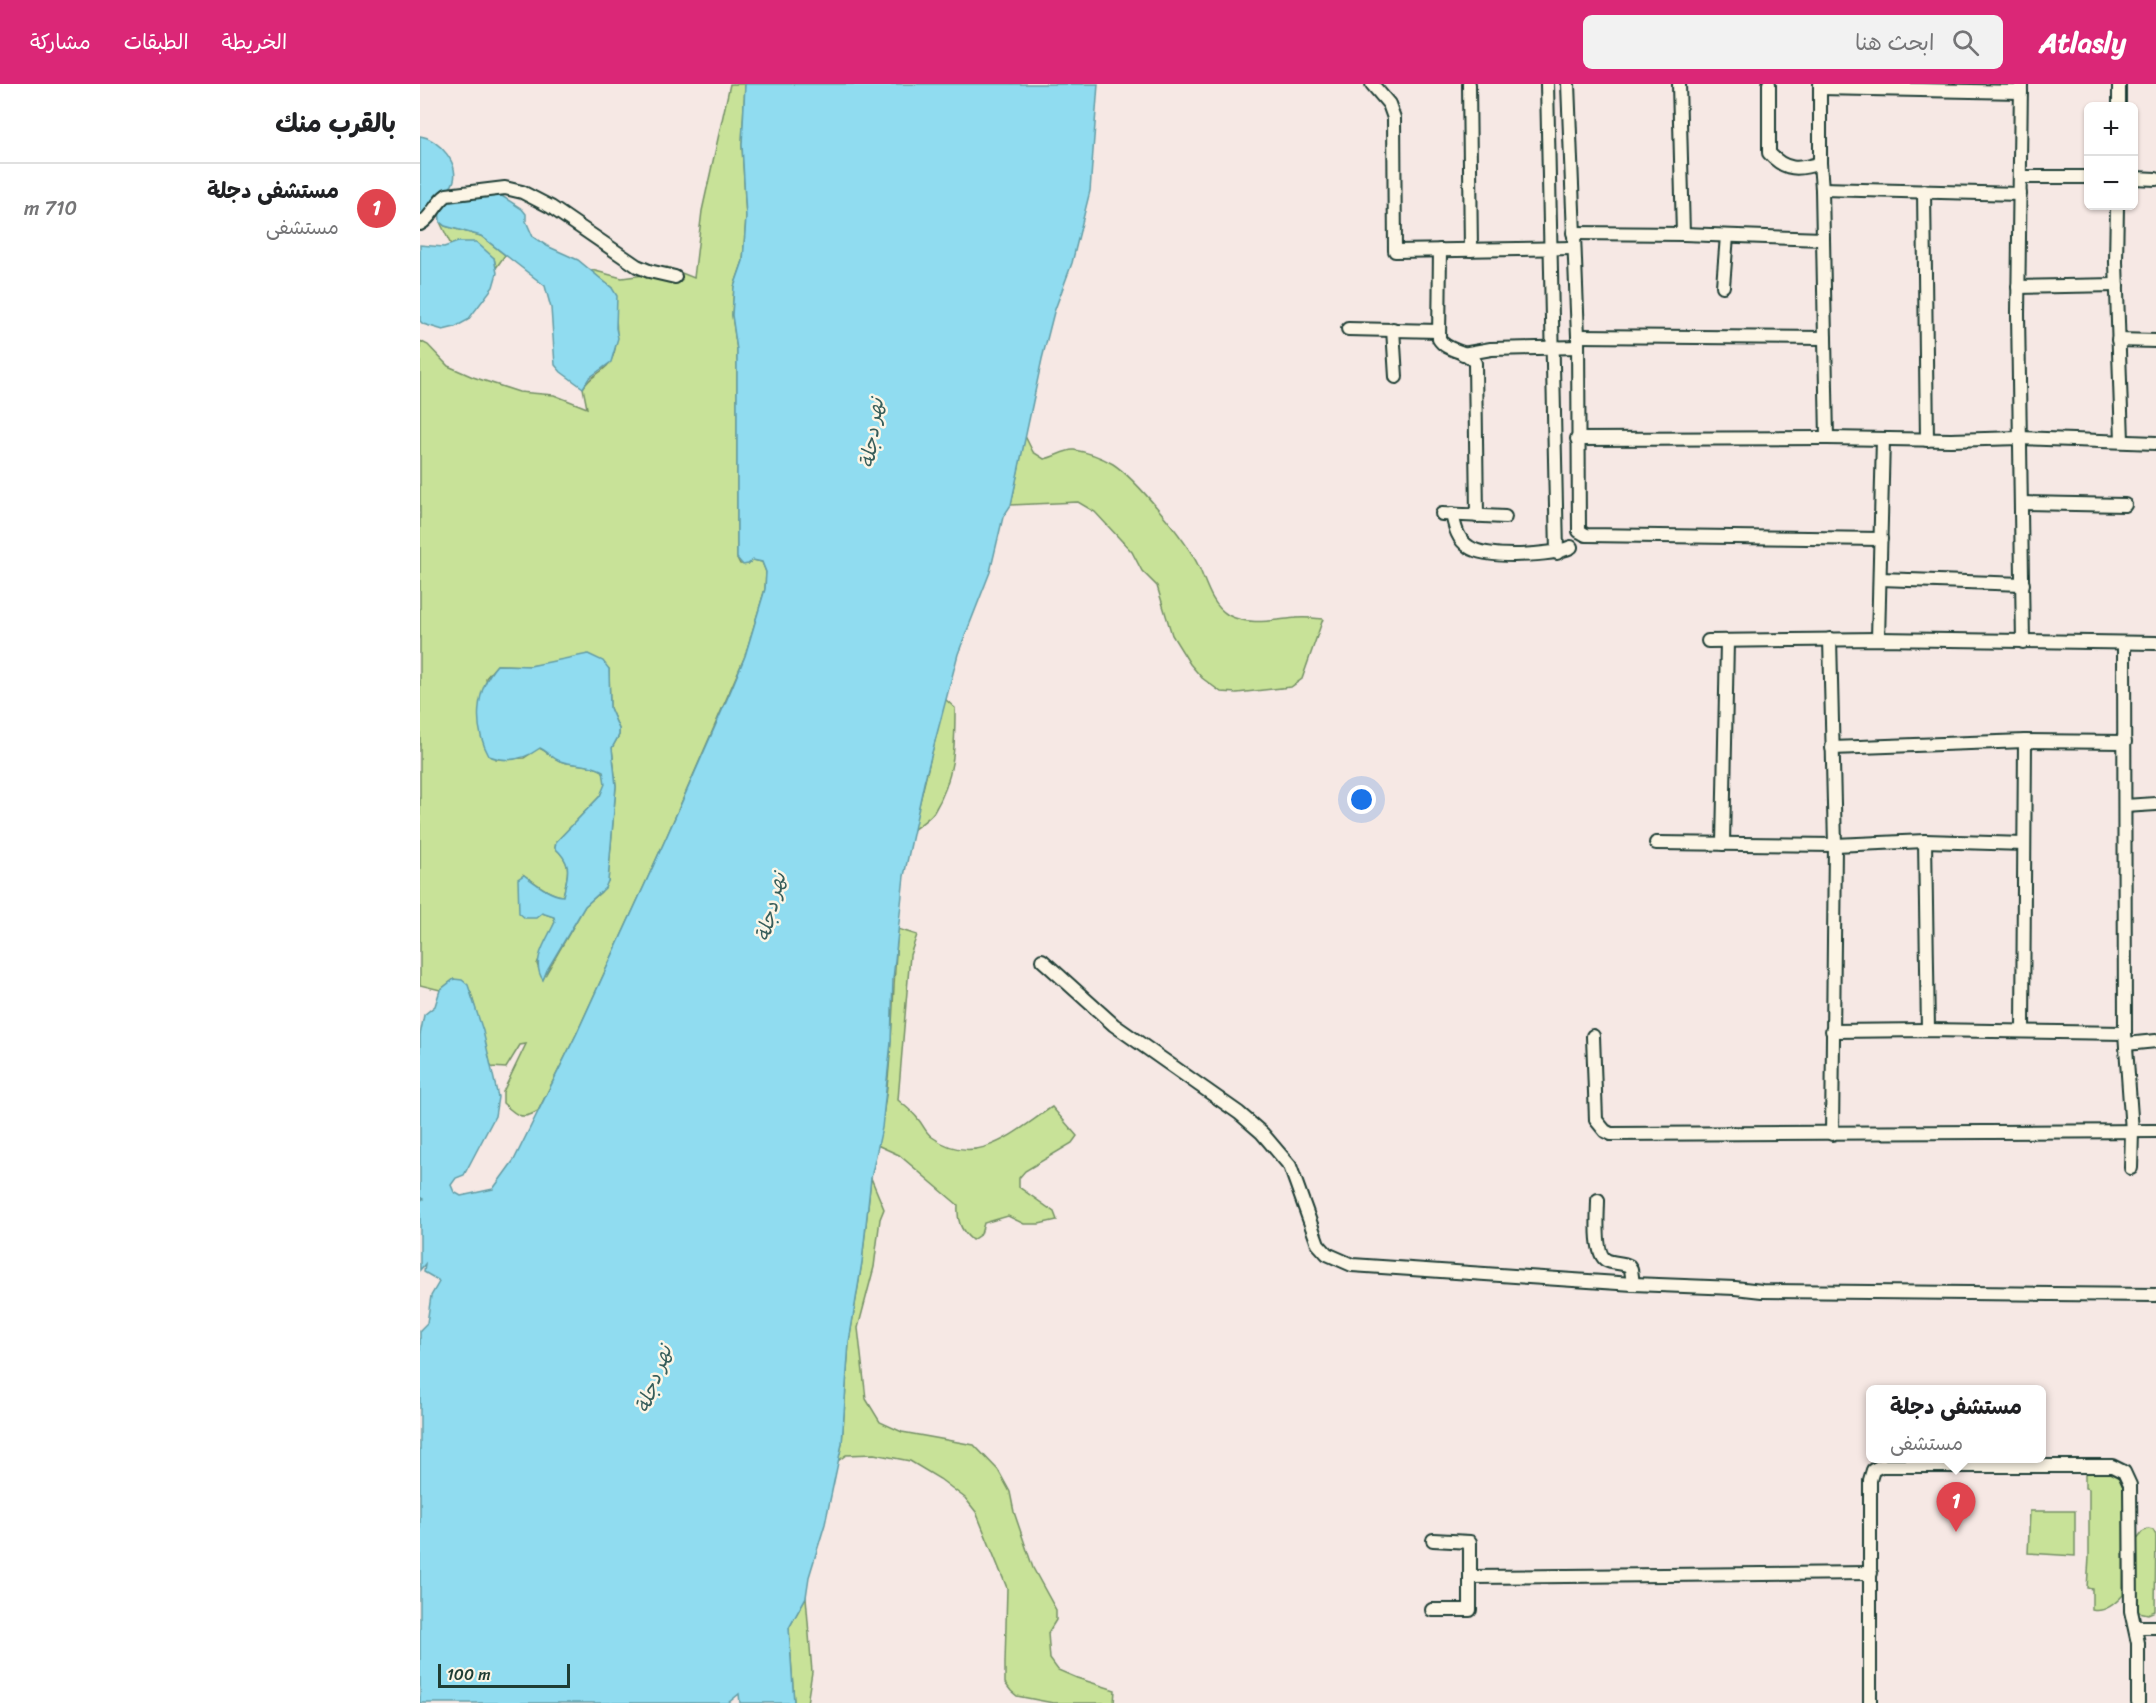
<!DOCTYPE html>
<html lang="ar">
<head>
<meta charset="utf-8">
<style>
  body { margin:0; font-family:Sriracha,"Playpen Sans Arabic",sans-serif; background:#f2f2f2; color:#202124; direction:rtl }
  .controls { position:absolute; right:18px; top:18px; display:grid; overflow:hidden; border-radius:9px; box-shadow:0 2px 4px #0004 }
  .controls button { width:54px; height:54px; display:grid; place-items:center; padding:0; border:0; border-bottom:2px solid #e0e0e0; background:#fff; color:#202124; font:30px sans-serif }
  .scale { position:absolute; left:18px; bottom:15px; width:132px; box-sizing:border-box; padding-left:6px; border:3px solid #1f3d34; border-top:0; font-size:16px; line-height:21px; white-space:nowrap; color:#1f3d34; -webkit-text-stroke:4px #fcf5e5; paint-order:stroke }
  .you { position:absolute; left:942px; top:716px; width:21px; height:21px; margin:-15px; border:4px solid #fff; border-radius:50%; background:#1a73e8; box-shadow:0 0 0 9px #1a73e833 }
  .badge { display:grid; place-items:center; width:39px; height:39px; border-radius:50%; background:#db2777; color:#fff; font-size:20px; font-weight:700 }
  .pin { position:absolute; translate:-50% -50px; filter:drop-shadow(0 2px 3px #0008) }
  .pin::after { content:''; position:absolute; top:32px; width:21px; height:18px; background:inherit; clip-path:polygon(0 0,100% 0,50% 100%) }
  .popup { position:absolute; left:1446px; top:1301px; width:180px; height:78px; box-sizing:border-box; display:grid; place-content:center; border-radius:9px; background:#fff; filter:drop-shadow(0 2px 4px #0005); font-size:20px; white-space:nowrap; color:#757577 }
  .popup b { font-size:22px; color:#202124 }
  .popup::after { content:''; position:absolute; left:50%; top:100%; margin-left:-12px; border:12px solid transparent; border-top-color:#fff }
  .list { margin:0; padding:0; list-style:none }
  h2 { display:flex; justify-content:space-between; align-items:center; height:78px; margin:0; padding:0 24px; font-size:26px }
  h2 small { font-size:20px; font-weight:400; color:#757577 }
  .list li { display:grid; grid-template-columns:39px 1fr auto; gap:18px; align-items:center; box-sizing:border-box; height:90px; padding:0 24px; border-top:2px solid #e0e0e0 }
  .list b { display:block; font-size:22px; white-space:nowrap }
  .list p { margin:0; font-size:20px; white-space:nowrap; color:#757577 }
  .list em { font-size:20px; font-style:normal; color:#757577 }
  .icon { flex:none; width:33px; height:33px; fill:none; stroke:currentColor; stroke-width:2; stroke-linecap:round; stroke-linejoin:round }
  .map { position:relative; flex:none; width:1736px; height:1619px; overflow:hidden; direction:ltr }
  header { display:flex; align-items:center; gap:36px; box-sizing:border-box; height:84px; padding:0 30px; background:#db2777; color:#fff }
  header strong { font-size:28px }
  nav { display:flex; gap:33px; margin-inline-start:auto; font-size:21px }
  .search { width:420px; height:54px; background:#f2f2f2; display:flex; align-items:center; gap:15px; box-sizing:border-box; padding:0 21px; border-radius:9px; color:#757577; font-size:22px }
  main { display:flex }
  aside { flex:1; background:#fff }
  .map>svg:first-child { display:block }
  .green { fill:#c8e298; stroke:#749066; stroke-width:1.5; fill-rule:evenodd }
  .water { fill:#90dcf0; stroke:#639ca5; stroke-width:1.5 }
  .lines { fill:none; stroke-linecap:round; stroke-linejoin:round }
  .minor-casing { stroke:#1f3d34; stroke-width:16 }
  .minor { stroke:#fcf5e5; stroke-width:12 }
  .labels { text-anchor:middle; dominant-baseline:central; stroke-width:5; stroke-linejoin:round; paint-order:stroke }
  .water-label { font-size:20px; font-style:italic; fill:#365d5a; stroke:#fcf5e5 }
</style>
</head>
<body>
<header>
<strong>Atlasly</strong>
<div class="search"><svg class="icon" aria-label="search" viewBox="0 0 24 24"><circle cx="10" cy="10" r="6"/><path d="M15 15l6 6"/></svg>ابحث هنا</div>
<nav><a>الخريطة</a><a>الطبقات</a><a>مشاركة</a></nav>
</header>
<main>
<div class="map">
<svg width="1736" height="1619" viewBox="0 0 1736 1619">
  <rect width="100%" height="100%" fill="#f6e8e4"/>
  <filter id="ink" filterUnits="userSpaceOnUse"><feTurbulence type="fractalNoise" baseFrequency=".0167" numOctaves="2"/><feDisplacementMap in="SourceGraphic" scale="12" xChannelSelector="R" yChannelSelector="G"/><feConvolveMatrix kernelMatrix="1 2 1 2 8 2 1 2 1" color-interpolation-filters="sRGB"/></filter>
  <g filter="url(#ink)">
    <g class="green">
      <path d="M310,0H325L322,61L326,133L323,177L314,203L312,231L317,266V474L320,480H328L333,476L342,478L346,488L345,505L325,572L246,754L156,951L118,1027C101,1037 96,1031 83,1019V1008L106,960L100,961L86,984L71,983L51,909L34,895L20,906L0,901V257L8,261L28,282L53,293L99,308L134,311L167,324L163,304C171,291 177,292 187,282C203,265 195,225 192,204L168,185L202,194L224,191L247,183L274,194L282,127ZM164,575L189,585L190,624L199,645V651L192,664L196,702L188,797L181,808L165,822L123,895L117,880L135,838L134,833L122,829L104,791C116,799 129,811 143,812C148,790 153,780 135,764L136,758L180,712L186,700L183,687C170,679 154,682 140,677C132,674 127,667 119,664L104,674L76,675L66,594L77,581L110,582Z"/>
      <path d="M20,138L25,142L61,152L85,171L76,184L74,174L38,158L31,161Z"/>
      <path d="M605,352L613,368L624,375C633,374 646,365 654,366C667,368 681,373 693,380C716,395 766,456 778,481C786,498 791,521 808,531C828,542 854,536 876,534C884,533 894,534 903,535L882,595L871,603L817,609L801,608L782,594L770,580L752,551L737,502L722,487L712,468L675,428L658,418L591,421Z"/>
      <path d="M525,615L535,624C535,662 535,694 514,728C509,735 499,741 493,746Z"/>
      <path d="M478,845L497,851L490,871L478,1016C485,1022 493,1028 498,1035C504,1042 505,1048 512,1053C557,1086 595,1047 632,1023L657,1052L652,1059L605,1087L599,1094V1103L634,1128L637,1136L619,1140H604L588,1132L564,1139L561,1150L552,1156C540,1146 537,1136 538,1121L479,1071L457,1061C474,991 471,917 478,845Z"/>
      <path d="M451,1094L464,1125L460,1135L454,1183L438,1244L446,1315L460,1338L482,1348L554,1361L578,1386L590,1408L594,1428L613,1484L636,1526V1536L628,1549L630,1575L638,1586L657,1594L695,1606L694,1619H633L597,1612L591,1607L585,1599V1579L587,1504L556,1428L545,1414L520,1395L490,1377L454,1370L426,1371L418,1377L422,1360L429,1258L442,1178Z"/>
      <path d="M1665,1388C1684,1388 1699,1383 1704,1406L1703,1511C1695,1520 1684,1529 1672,1526V1505L1667,1504L1669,1473V1405L1665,1404Z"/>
      <path d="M1610,1427H1655V1472L1608,1469Z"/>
      <path d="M1728,1445L1733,1446L1736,1451L1735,1527L1728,1530L1719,1528L1717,1524V1455L1722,1448Z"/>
      <path d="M386,1513L392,1588L387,1619H374L369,1544Z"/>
    </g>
    <g class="water">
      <path d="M325,0H678L670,107L652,179L634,228L622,275L591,421L583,433L570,488L538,570L504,699L484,792L473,895L471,958L462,1044L451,1094L442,1178L429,1258L422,1360L405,1440L389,1493L386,1513L369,1544L374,1619H320L319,1610L308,1619H0V1246L7,1239L11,1212L19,1198L18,1196L4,1188L5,1180L0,1186V1117L3,1115L0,1113V951L4,931L15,922L20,906L34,895L42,896L48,901L63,947L78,1013L75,1032L44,1091L36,1094L31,1101L34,1108L41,1112L73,1105L94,1076L156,951L246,754L311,606L325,572L345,505L346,488L342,478L333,476L328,480L323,481L317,474V266L312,231L314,203L323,177L326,133L322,61Z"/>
      <path d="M0,52C18,54 43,82 32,101C27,108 18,115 12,121C7,127 4,135 0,141Z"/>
      <path d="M71,105L102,125L106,130V137L113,153L127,162L158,176L192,204L197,212L196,244L198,254L191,278L169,294L163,304L141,288L135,281L131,224L125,202L61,152L25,142L20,138L19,121L28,111Z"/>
      <path d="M38,158H56L74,174L77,189L73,203L48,236L35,243L23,246L3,240L0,237V161L24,163Z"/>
      <path d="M168,570L183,577L189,585L190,624L199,645V651L192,664L196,702L188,797L185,804L165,822L127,886L123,896C110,877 127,856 135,838L134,833L122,829L116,834H105L99,829L98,795L104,791C115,799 129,811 143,812C148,790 153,780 135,764L136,758L180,712L185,700L183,687C170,679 154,682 140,677C132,674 127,667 120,664C105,675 87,679 69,672C53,643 55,606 77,581L110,582Z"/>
    </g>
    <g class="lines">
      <g class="minor-casing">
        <g id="minor">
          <path d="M952,0L969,20L974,34L975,167L1154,164"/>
          <path d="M1049,0L1051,166"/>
          <path d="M1127,0L1137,469"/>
          <path d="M1148,0L1158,252L1159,447L1166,451L1461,455"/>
          <path d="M1259,0L1263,150"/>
          <path d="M1349,0V69C1365,87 1379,86 1400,79"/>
          <path d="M1400,0V79L1402,105L1407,354"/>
          <path d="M1601,0L1598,230L1603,558"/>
          <path d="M1400,4L1601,8"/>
          <path d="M1699,22V0"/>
          <path d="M1600,93H1668"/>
          <path d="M1714,94L1736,95"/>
          <path d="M1402,105L1600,110"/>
          <path d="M1504,107L1507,356"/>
          <path d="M1697,122L1696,178L1702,357"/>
          <path d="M0,140C12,134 15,119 27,111L85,104L102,108L131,123L217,182L229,187L255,193"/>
          <path d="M1153,149L1263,150L1403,155"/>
          <path d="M1020,166L1019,255C1028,269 1047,265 1055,279L1057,432"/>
          <path d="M1303,202L1307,152"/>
          <path d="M1598,203L1697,201"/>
          <path d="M928,245L1019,247"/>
          <path d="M973,245L976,293"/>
          <path d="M1158,252L1405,254"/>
          <path d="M1698,256L1736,257"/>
          <path d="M1043,270L1071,265L1158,263"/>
          <path d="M1157,355L1407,354L1531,356L1599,354L1736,359"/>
          <path d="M1601,419L1705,421"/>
          <path d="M1022,430L1085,433"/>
          <path d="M1032,430C1035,443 1037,455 1049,463C1066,475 1132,472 1151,463"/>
          <path d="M1460,495L1603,500"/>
          <path d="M1410,555L1415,761L1412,1050"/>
          <path d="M1458,555L1463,355"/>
          <path d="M1288,557L1458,555L1736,559"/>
          <path d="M1704,559L1705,949L1712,1047L1711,1084"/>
          <path d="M1412,664L1605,657L1705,658"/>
          <path d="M1705,722L1736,720"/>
          <path d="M1505,757L1508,946"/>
          <path d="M1236,759L1415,761L1505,757L1604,760"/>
          <path d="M1303,760L1307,557"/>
          <path d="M622,876L694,941L819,1029L842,1049L870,1082L898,1160L907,1170L932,1181L1213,1200L1315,1204L1342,1207L1736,1211"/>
          <path d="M1412,947L1508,946L1705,949"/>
          <path d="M1603,947L1605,657"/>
          <path d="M1173,952L1176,1036L1185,1047L1191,1050L1736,1047"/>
          <path d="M1706,960L1736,957"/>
          <path d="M1178,1116C1178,1129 1174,1169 1186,1176C1193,1180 1202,1178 1209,1182L1211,1185L1213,1200"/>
          <path d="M1051,1493L1451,1489"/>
          <path d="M1012,1526H1050V1458L1013,1456"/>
          <path d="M1715,1543H1736"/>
          <path d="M1450,1619V1396L1453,1386L1461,1382H1692L1704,1388L1710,1401L1711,1527L1718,1559V1619"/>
        </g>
      </g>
      <use href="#minor" class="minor"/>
    </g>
  </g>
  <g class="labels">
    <g class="water-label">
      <text transform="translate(452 349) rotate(-82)">نهر دجلة</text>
      <text transform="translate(351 823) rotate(-76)">نهر دجلة</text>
      <text transform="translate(234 1295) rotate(-70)">نهر دجلة</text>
    </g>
  </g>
</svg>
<div class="controls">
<button>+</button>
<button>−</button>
</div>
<div class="scale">100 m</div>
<div class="you"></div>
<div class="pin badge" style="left:1536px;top:1448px;background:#e0444e">1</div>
<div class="popup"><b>مستشفى دجلة</b>مستشفى</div>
</div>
<aside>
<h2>بالقرب منك<small></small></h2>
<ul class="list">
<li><span class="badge" style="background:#e0444e">1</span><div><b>مستشفى دجلة</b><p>مستشفى</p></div><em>710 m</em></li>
</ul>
</aside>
</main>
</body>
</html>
